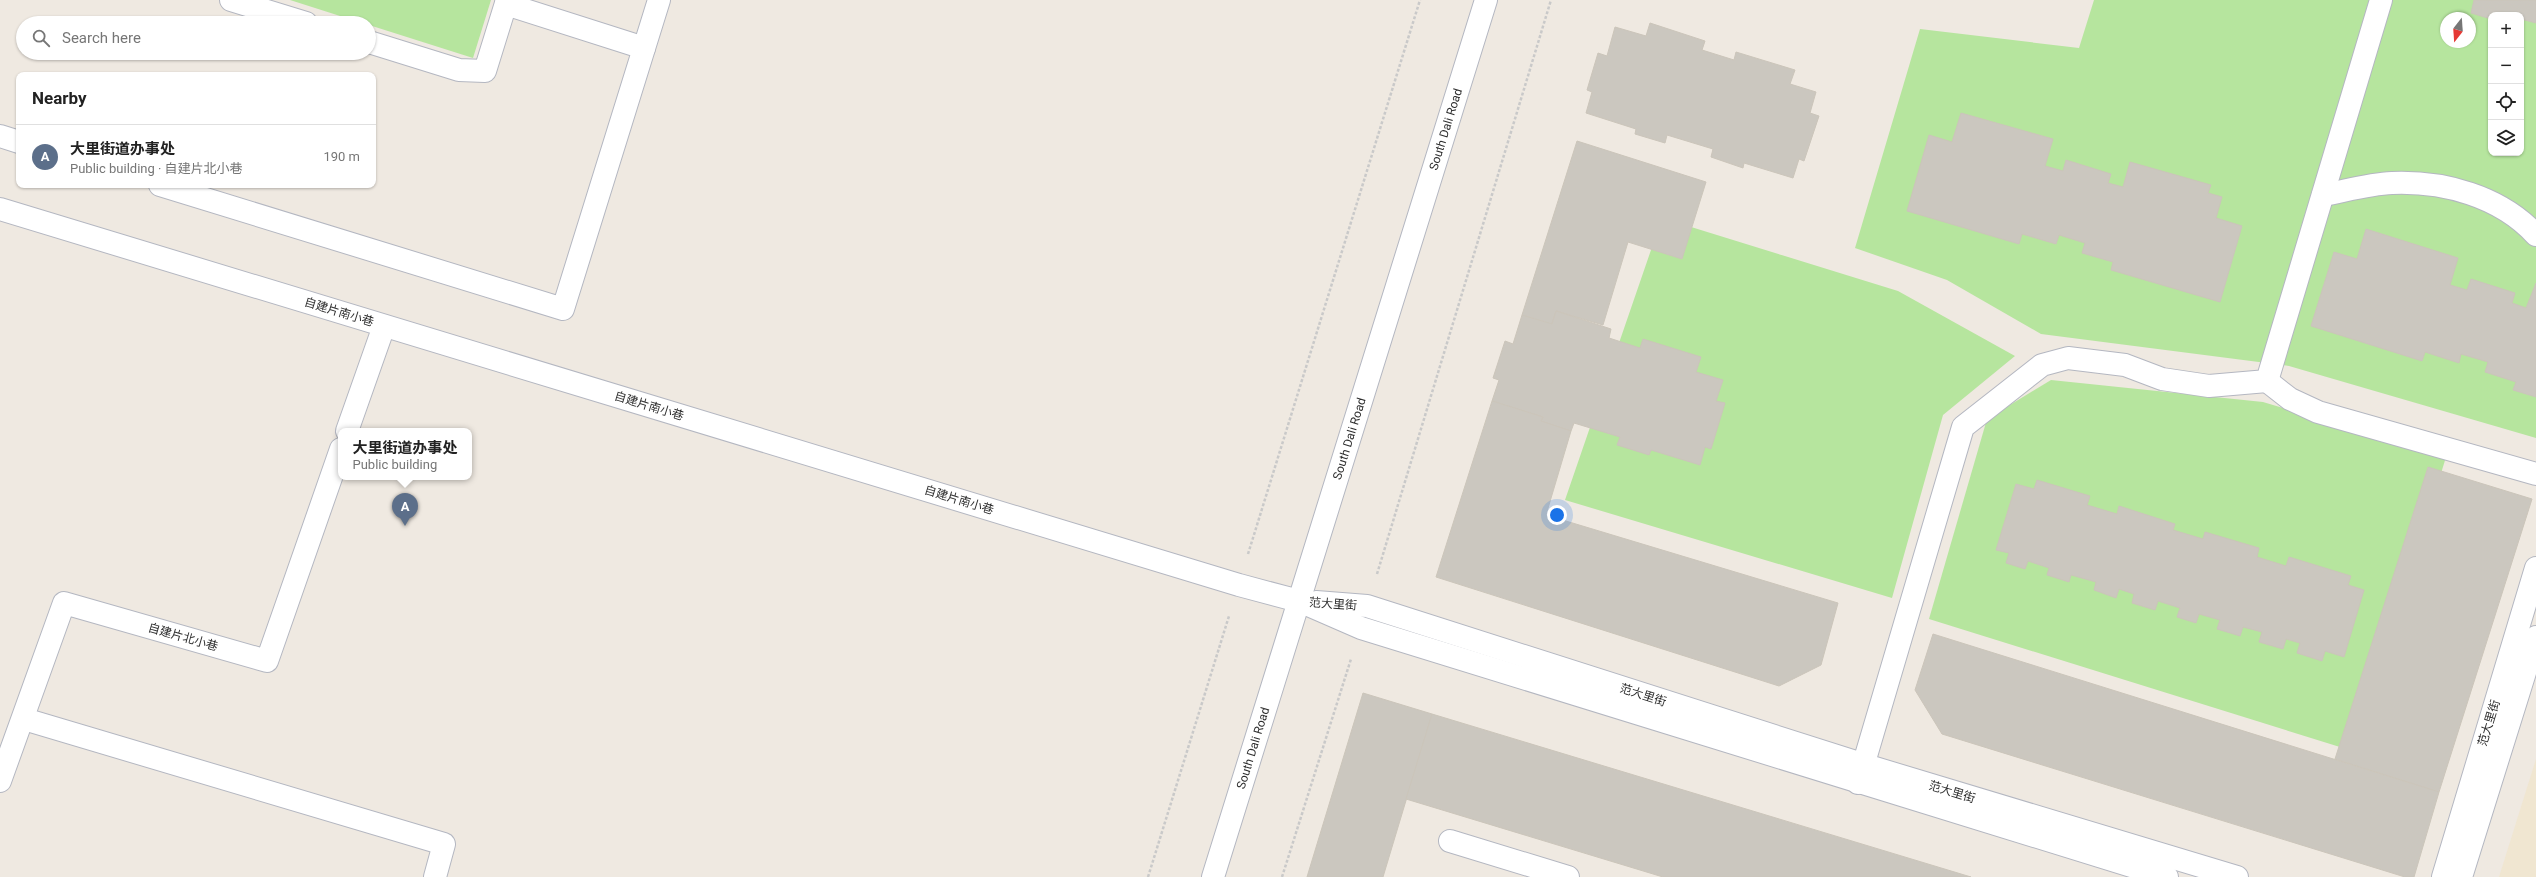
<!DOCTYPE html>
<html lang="en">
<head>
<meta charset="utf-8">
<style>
  body { margin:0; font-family:Roboto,"Noto Sans SC",sans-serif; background:#f6f6f6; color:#222 }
  .controls { position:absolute; right:12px; top:12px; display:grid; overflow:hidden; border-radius:8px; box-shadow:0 1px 3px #0004 }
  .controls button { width:36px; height:36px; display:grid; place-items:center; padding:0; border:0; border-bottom:1px solid #e0e0e0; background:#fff; color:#222; font:20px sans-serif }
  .compass { position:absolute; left:2440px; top:12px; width:36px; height:36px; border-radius:50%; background:#fff; box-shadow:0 1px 3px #0004; rotate:197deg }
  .you { position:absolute; left:1557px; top:515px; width:14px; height:14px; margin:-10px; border:3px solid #fff; border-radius:50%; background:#1a73e8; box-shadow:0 0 0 6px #1a73e833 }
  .badge { display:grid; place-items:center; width:26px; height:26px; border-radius:50%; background:#4264fb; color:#fff; font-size:13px; font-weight:700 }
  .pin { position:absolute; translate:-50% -33px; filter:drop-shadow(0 1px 2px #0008) }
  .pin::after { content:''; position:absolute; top:21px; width:14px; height:12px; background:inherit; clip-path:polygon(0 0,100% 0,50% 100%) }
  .popup { position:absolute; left:338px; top:428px; width:134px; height:52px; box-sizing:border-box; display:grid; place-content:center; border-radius:8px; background:#fff; filter:drop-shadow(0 1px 3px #0005); font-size:13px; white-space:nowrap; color:#767676 }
  .popup b { font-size:15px; color:#222 }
  .popup::after { content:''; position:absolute; left:50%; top:100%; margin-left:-8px; border:8px solid transparent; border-top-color:#fff }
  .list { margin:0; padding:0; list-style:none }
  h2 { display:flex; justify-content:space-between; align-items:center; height:52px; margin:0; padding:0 16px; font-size:17px }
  h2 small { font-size:13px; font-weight:400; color:#767676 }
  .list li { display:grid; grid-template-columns:26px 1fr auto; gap:12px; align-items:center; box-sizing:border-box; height:64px; padding:0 16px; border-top:1px solid #e0e0e0 }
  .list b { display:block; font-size:15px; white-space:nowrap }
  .list p { margin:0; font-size:13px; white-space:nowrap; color:#767676 }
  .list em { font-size:13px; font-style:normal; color:#767676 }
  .icon { flex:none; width:22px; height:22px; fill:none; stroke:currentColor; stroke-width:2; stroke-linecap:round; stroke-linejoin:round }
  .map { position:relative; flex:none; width:2536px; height:877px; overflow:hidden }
  .search { position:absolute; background:#fff; box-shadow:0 1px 3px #0004; left:16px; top:16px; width:360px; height:44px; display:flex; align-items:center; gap:10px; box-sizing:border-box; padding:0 14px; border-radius:22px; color:#767676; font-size:15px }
  .panel { position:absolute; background:#fff; box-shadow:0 1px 3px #0004; left:16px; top:72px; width:360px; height:116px; border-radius:8px }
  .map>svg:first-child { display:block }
  .education { fill:#f0e6d1 }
  .garden { fill:#b6e59e; fill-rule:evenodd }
  .building { fill:#cbc7bf; stroke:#cbc5ba }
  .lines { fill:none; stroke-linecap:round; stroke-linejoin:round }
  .service-casing { stroke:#b4b7c1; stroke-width:24 }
  .minor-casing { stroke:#b4b7c1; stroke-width:24 }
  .tertiary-casing { stroke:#b4b7c1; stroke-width:24 }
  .path { stroke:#c9c9c9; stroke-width:2.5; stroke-dasharray:3 2; stroke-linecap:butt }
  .service { stroke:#fff; stroke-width:22 }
  .minor { stroke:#fff; stroke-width:22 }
  .tertiary { stroke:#fff; stroke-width:22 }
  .labels { text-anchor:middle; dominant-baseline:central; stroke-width:3; stroke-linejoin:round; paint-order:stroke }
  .street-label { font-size:12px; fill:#2e2e2e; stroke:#fff }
</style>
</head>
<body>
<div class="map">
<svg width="2536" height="877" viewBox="0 0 2536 877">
  <rect width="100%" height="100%" fill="#efe9e1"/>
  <path class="education" d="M2536,759V877H2499Z"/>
  <g class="garden">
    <path d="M290,0H491L473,58L369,25V23H362Z"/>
    <path d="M2094,0H2536V438L2289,366L2041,334L1947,280L1855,248L1920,29L2079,48ZM2491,15H2521V153H2491ZM2446,18H2470V42H2446Z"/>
    <path d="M1662,218L1898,291L2015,356L1943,415L1892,598L1565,500Z"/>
    <path d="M2051,380L2263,402L2446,457L2356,752L1929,619L1987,419Z"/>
  </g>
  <g class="building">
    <path d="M2474,0H2536V23L2521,19V15H2491V19L2471,13Z"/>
    <path d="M1650,23L1705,41L1702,50L1734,60L1736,52L1795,70L1790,84L1816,92L1810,113L1819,116L1804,161L1799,159L1793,178L1744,163L1743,168L1711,157L1713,149L1667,135L1665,143L1635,134L1636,129L1586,113L1592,92L1587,90L1598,53L1607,56L1615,27L1646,36Z"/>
    <path d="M1961,113L2053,139L2045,166L2063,171L2066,160L2111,174L2108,183L2123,187L2130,162L2211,185L2208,193L2222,197L2216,218L2242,226L2220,302L2111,270L2113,262L2082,253L2085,243L2059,235L2056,244L2022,234L2019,244L1907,211L1929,135L1952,142Z"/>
    <path d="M1577,141L1706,182L1682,259L1628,242L1603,325L1556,311L1552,324L1522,315Z"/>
    <path d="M2366,229L2458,258L2450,285L2467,290L2471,279L2515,293L2512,303L2526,308L2536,283V397L2513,390L2516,382L2485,372L2488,362L2461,354L2459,363L2425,352L2422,361L2311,326L2334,252L2357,259Z"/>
    <path d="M1556,311L1611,329L1609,338L1640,348L1643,339L1701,357L1696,372L1723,380L1716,401L1725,403L1711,449L1705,447L1700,465L1651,450L1649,455L1617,445L1620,437L1574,423L1571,431L1541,421L1543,417L1492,401L1499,380L1493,378L1505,341L1513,344L1522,315L1552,324Z"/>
    <path d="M1492,401L1543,417L1541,421L1571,431L1546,515L1838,603L1821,665L1779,686L1436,577Z"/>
    <path d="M2428,467L2532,499L2439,792L2335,759Z"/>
    <path d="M2037,480L2090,496L2087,505L2117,514L2119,506L2175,524L2173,530L2203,539L2205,532L2259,548L2257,557L2286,566L2289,557L2351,576L2348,585L2364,590L2344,657L2325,651L2322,661L2297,653L2300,643L2286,639L2283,649L2259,642L2262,632L2243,627L2240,636L2217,629L2220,620L2199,614L2196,623L2177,617L2180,608L2158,601L2155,610L2132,603L2134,594L2119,589L2116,598L2094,590L2096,582L2071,575L2069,582L2047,575L2049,568L2028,561L2025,569L2006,563L2009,553L1996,550L2016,484L2034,489Z"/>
    <path d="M1933,634L2439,792L2414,877H2405L1942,734L1915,690Z"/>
    <path d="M1363,693L1432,714L1383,877H1307Z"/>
    <path d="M1432,714L1971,877H1663L1406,799Z"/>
  </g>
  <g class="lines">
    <g class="service-casing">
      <g id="service">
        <path d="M231,0L306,23"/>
        <path d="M506,4L644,48"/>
        <path d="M369,42L459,70L485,71L507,0"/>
        <path d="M0,136L19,142"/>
        <path d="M160,185L563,309L659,0"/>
        <path d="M2323,195C2345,191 2369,184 2392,183C2444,181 2500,196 2536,235"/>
        <path d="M2267,381L2290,399L2318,412L2536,474"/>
        <path d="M1858,783L1963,427L2042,365L2068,358L2125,365L2162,379L2209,386L2267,381L2381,0"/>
        <path d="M1450,841L1568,877"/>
      </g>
    </g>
    <g class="minor-casing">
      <g id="minor">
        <path d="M0,209L1239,585L1299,601L1361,628L2167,877"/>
        <path d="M347,431L384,326"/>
        <path d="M1316,602L1367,606L1865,765L2237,877"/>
        <path d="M24,719L444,844L435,877"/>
        <path d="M0,781L64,603L267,661L341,449"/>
        <path d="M2443,877L2536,568"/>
        <path d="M2461,877L2536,637"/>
      </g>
    </g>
    <g class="tertiary-casing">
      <g id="tertiary">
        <path id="s1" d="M1213,877L1486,0"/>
      </g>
    </g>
    <g class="path">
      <path d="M1248,554L1420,0"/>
      <path d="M1377,574L1551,0"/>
      <path d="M1148,877L1229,616"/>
      <path d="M1282,877L1351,659"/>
    </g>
    <use href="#service" class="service"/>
    <use href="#minor" class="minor"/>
    <use href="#tertiary" class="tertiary"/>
  </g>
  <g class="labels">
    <g class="street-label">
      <text stroke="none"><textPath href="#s1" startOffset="783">South Dali Road</textPath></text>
      <text transform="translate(339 312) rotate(17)">自建片南小巷</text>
      <text transform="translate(649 406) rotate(17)">自建片南小巷</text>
      <text stroke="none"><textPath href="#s1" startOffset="459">South Dali Road</textPath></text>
      <text transform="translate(959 500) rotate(17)">自建片南小巷</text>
      <text transform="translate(1333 604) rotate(4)">范大里街</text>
      <text transform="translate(183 637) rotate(16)">自建片北小巷</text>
      <text transform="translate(1643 695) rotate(18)">范大里街</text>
      <text transform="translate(2489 723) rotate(-73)">范大里街</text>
      <text stroke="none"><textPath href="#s1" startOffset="135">South Dali Road</textPath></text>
      <text transform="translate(1952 792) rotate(17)">范大里街</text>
    </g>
  </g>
</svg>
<div class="controls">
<button>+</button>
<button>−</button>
<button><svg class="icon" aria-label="locate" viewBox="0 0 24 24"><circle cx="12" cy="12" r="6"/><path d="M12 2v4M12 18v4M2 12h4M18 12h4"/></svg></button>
<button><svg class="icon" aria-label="layers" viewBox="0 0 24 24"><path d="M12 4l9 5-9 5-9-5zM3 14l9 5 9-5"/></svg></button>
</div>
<svg class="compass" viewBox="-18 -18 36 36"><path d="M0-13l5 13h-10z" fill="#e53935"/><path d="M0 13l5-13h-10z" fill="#767676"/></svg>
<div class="you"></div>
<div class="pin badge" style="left:405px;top:526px;background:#5c6f8a">A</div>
<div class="popup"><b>大里街道办事处</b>Public building</div>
<div class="search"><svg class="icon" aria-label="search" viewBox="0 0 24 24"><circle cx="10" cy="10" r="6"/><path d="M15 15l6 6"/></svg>Search here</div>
<section class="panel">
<h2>Nearby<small></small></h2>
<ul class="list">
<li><span class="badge" style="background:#5c6f8a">A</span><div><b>大里街道办事处</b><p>Public building · 自建片北小巷</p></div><em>190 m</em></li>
</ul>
</section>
</div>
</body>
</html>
